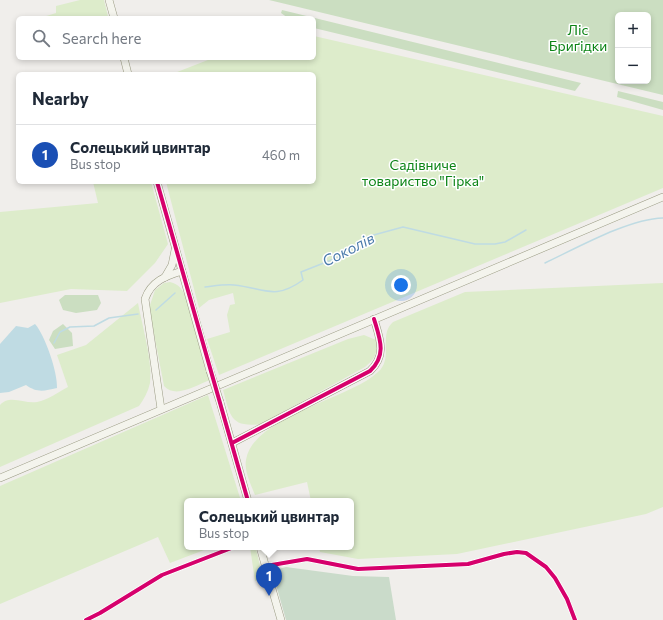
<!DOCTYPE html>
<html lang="en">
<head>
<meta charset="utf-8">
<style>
  body { margin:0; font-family:Commissioner,sans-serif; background:#f2f2f3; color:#1f2937 }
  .controls { position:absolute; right:12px; top:12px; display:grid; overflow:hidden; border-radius:6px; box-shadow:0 2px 6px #0003 }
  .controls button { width:36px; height:36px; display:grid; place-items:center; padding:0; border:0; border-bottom:1px solid #e0e1e3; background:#fff; color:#1f2937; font:20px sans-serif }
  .you { position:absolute; left:401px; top:285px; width:14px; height:14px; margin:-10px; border:3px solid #fff; border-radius:50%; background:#1a73e8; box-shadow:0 0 0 6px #1a73e833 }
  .badge { display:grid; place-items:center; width:26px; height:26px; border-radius:50%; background:#2563eb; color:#fff; font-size:13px; font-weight:700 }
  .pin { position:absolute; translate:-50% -33px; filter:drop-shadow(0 1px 2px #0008) }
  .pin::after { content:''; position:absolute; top:21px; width:14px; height:12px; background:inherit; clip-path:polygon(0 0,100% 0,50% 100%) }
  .popup { position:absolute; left:184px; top:498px; width:170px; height:52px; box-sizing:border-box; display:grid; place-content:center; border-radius:6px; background:#fff; filter:drop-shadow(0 1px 3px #0005); font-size:13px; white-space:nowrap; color:#747a83 }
  .popup b { font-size:15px; color:#1f2937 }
  .popup::after { content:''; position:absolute; left:50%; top:100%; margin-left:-8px; border:8px solid transparent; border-top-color:#fff }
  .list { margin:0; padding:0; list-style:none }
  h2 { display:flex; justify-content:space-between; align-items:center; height:52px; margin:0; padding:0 16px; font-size:17px }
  h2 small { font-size:13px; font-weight:400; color:#747a83 }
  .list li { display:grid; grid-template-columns:26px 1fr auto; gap:12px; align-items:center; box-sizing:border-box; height:60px; padding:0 16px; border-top:1px solid #e0e1e3 }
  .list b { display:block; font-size:15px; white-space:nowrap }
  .list p { margin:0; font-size:13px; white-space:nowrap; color:#747a83 }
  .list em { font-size:13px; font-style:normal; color:#747a83 }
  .icon { flex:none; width:22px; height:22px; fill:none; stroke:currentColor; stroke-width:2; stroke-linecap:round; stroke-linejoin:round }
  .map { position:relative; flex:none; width:663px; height:620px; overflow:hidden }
  .search { position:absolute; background:#fff; box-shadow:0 2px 6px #0003; left:16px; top:16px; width:300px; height:44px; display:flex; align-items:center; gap:10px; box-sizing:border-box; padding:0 14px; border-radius:6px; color:#747a83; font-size:15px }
  .panel { position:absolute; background:#fff; box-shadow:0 2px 6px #0003; left:16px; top:72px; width:300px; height:112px; border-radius:6px }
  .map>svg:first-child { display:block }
  .grass { fill:#ddeccb }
  .forest { fill:#cbdec1; fill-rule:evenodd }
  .cemetery { fill:#cadbca }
  .water { fill:#bfdbe3 }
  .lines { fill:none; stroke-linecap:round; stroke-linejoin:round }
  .stream { stroke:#bfdbe3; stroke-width:1.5 }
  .street-casing { stroke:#c9c8c7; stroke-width:5.5 }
  .secondary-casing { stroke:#999a82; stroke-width:8 }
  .street { stroke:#fdfcfc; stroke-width:4.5 }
  .secondary { stroke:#f4f4ed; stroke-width:7 }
  .secondary-bridge-casing { stroke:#999a82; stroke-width:8; stroke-linecap:butt }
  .secondary-bridge { stroke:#f4f4ed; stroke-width:7 }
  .cycleway-casing { stroke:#fff; stroke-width:6 }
  .cycleway { stroke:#d6006c; stroke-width:4 }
  .labels { text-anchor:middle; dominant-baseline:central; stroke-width:3; stroke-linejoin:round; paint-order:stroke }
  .park-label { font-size:14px; fill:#0c8416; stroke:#fff }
  .water-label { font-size:15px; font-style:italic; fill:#4a7aab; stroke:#fff }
</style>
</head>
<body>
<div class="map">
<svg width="663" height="620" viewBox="0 0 663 620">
  <rect width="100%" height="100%" fill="#f0eeeb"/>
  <g class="grass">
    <path d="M80,0H104L108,16L96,18H40L56,13V6Z"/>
    <path d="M314,36L663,116V188L219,375L207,339L230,332L227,315L230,305L235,304L233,293L209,300L199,308L166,182H314V74H172L213,58H314Z"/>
    <path d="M93,182H151L168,244L155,263L127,291L71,289L0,303V212L98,203Z"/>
    <path d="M170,282C179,284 183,290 186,298L210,380C196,385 176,399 164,386L149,308L155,290L164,283Z"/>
    <path d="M663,283V507L646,514L457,554L358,559L320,552L319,547H351V501H311L307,482L255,495C251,485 244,471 246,460C253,416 350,399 378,372C394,358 378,335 393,322L465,292Z"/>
    <path d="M138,303C142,325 153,362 150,383C148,392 144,399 139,406L0,467V405C10,394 24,404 37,402C48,400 58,392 68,387L57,355L86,345Z"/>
    <path d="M364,335L376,340C378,353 375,359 365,367L261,424C230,428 230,415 223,390L348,339Z"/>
    <path d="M208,395L241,501H187V547H212L170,563L158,537L0,604V486Z"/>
    <path d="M250,547L256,549L263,578L255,581Z"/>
  </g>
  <g class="forest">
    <path d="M269,0H663V95ZM618,15H648V81H618Z"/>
    <path d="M282,10L581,83L575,91L314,28V18H288L281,13Z"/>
    <path d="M618,91L663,102V110L617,97Z"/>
    <path d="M65,295H98L101,303L97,310L76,313L63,310L59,300Z"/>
    <path d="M63,324L72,333L73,346L55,349L49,340L53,331Z"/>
  </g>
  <path class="cemetery" d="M286,567L353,576L389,577L396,620H286L273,574L275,570Z"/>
  <path class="water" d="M35,324C45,335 58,373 57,388C44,391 37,393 26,385L9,392L0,393V344L16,326L28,328Z"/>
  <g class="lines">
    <g class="stream">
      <path d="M545,263C577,248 628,219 663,218"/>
      <path d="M205,287C214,286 225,284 234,285C264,288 274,301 303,280L301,272L339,257L370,236L403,227L475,244H495L505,242L526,230"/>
      <path d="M156,310L175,293"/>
      <path d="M54,343L60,332L70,327L94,326L109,318L138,314"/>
    </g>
    <g class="street-casing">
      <g id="street">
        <path d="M266,566L307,559L358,569L468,564L504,554L517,552L526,553L546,567L555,578L567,599L575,620"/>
        <path d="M86,620L100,613L162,575L234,547"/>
      </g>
    </g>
    <g class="secondary-casing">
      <g id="secondary">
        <path d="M109,0L114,18"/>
        <path d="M124,58L128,74"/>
        <path d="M157,182L210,371"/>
        <path d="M165,277L172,265L175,250"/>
        <path d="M220,402L248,501"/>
        <path d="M161,409L145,299C151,281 166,276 182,271"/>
        <path d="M232,443L370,371C387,355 380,339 374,319"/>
        <path d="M0,478L663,197"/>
        <path d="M260,547L281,620"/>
      </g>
    </g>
    <use href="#street" class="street"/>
    <use href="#secondary" class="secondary"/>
    <g class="secondary-bridge-casing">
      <path id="secondary-bridge" d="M210,371L220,402"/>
    </g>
    <use href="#secondary-bridge" class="secondary-bridge"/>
    <g class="cycleway-casing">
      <g id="cycleway">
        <path d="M157,182L248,501"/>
        <path d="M232,443L370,371C387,355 380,339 374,319"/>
        <path d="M266,566L307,559L358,569L468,564L504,554L517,552L526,553L546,567L555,578L567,599L575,620"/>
        <path d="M86,620L100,613L162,575L234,547"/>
      </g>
    </g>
    <use href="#cycleway" class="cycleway"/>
  </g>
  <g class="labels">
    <g class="park-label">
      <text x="578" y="29">Ліс<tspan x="578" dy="16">Бриґідки</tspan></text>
      <text x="423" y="164">Садівниче<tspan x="423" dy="16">товариство "Гірка"</tspan></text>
    </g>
    <g class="water-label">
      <text transform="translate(348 249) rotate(-27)">Соколів</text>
    </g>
  </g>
</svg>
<div class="controls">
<button>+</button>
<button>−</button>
</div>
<div class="you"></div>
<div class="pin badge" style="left:269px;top:596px;background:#1a4fb4">1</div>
<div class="popup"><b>Солецький цвинтар</b>Bus stop</div>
<div class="search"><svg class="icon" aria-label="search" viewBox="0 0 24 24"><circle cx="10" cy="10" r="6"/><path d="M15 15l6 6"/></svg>Search here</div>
<section class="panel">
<h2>Nearby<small></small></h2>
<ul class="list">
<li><span class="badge" style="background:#1a4fb4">1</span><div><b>Солецький цвинтар</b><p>Bus stop</p></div><em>460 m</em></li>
</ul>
</section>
</div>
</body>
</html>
